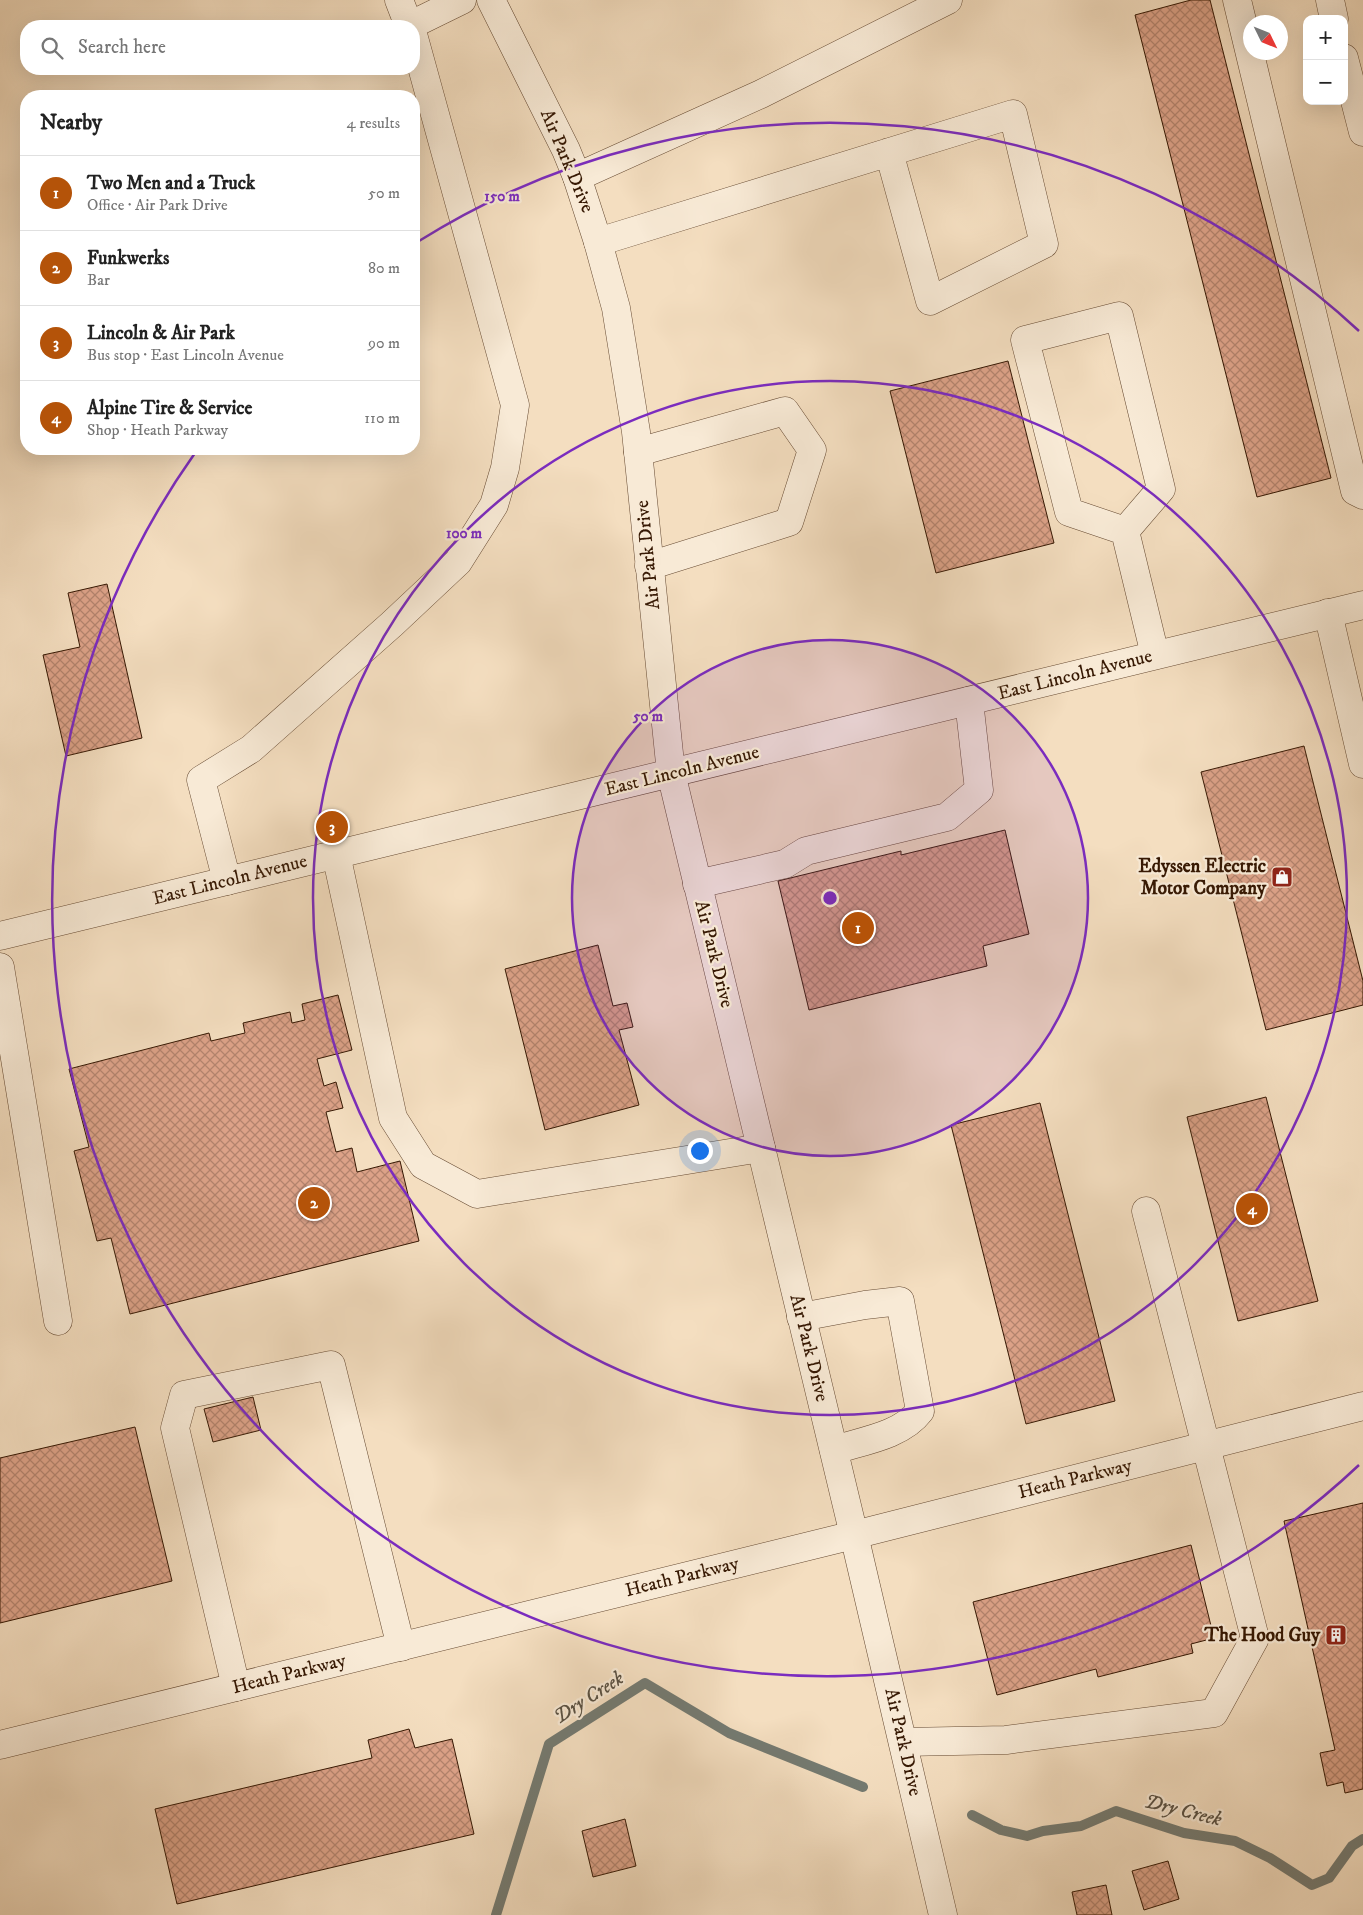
<!DOCTYPE html>
<html lang="en">
<head>
<meta charset="utf-8">
<style>
  body { margin:0; font-family:"IM FELL DW Pica",serif; background:#f6f6f6; color:#222 }
  .controls { position:absolute; right:15px; top:15px; display:grid; overflow:hidden; border-radius:10px; box-shadow:0 5px 20px #0002 }
  .controls button { width:45px; height:45px; display:grid; place-items:center; padding:0; border:0; border-bottom:1px solid #e0e0e0; background:#fff; color:#222; font:25px sans-serif }
  .compass { position:absolute; left:1243px; top:15px; width:45px; height:45px; border-radius:50%; background:#fff; box-shadow:0 5px 20px #0002; rotate:133deg }
  .you { position:absolute; left:699px; top:1150px; width:18px; height:18px; margin:-12px; border:4px solid #fff; border-radius:50%; background:#1a73e8; box-shadow:0 0 0 8px #1a73e833 }
  .badge { display:grid; place-items:center; width:32px; height:32px; border-radius:50%; background:#b45309; color:#fff; font-size:16px; font-weight:700 }
  .pin { position:absolute; translate:-50% -50%; border:2px solid #fff; box-shadow:0 1px 5px #0006 }
  .list { margin:0; padding:0; list-style:none }
  h2 { display:flex; justify-content:space-between; align-items:center; height:65px; margin:0; padding:0 20px; font-size:21px }
  h2 small { font-size:16px; font-weight:400; color:#767676 }
  .list li { display:grid; grid-template-columns:32px 1fr auto; gap:15px; align-items:center; box-sizing:border-box; height:75px; padding:0 20px; border-top:1px solid #e0e0e0 }
  .list b { display:block; font-size:19px; white-space:nowrap }
  .list p { margin:0; font-size:16px; white-space:nowrap; color:#767676 }
  .list em { font-size:16px; font-style:normal; color:#767676 }
  .icon { flex:none; width:28px; height:28px; fill:none; stroke:currentColor; stroke-width:2; stroke-linecap:round; stroke-linejoin:round }
  .map { position:relative; flex:none; width:1363px; height:1915px; overflow:hidden }
  .search { position:absolute; background:#fff; box-shadow:0 5px 20px #0002; left:20px; top:20px; width:400px; height:55px; display:flex; align-items:center; gap:12px; box-sizing:border-box; padding:0 18px; border-radius:20px; color:#767676; font-size:19px }
  .panel { position:absolute; background:#fff; box-shadow:0 5px 20px #0002; left:20px; top:90px; width:400px; height:365px; border-radius:20px }
  .map>svg:first-child { display:block }
  .lines { fill:none; stroke-linecap:round; stroke-linejoin:round }
  .stream { stroke:#747a71; stroke-width:10 }
  .building { fill:url(#building-cross-hatch); stroke:#361803 }
  .minor-casing { stroke:#664a32; stroke-width:29 }
  .minor { stroke:#f8ead6; stroke-width:28 }
  .ring { fill:none; stroke:#7b2cbf; stroke-width:2.5 }
  .labels { text-anchor:middle; dominant-baseline:central; stroke-width:4.5; stroke-linejoin:round; paint-order:stroke }
  .street-label { font-size:19px; fill:#361803; stroke:#f8ead6 }
  .poi-label { font-size:19px; font-weight:bold; fill:#361803; stroke:#f8ead6; text-anchor:end }
  .water-label { font-size:20px; font-style:italic; fill:#5a5143; stroke:#f8ead6 }
  .centre { fill:#7b2cbf; stroke:#f8ead6; stroke-width:2.5 }
  .ring-label { font-size:15px; text-anchor:middle; font-weight:bold; fill:#7b2cbf; stroke:#f8ead6; stroke-width:4.5; stroke-linejoin:round; paint-order:stroke }
</style>
</head>
<body>
<div class="map">
<svg width="1363" height="1915" viewBox="0 0 1363 1915">
  <defs>
    <pattern id="building-cross-hatch" width="8" height="8" patternUnits="userSpaceOnUse" patternTransform="scale(1.25)"><rect width="8" height="8" fill="#dca288"/><path d="M0 0l8 8M0 8l8-8" fill="none" stroke="#b3836d"/></pattern>
  </defs>
  <rect width="100%" height="100%" fill="#f4dec0"/>
  <filter id="stains"><feTurbulence type="fractalNoise" baseFrequency=".004" numOctaves="4"/><feColorMatrix values="0 0 0 0 .2 0 0 0 0 .09 0 0 0 0 .02 0 0 0 .5 -.17"/></filter>
  <radialGradient id="worn" r=".72"><stop offset=".6" stop-color="#630" stop-opacity="0"/><stop offset="1" stop-color="#630" stop-opacity=".3"/></radialGradient>
  <g class="lines">
    <g class="stream">
      <path d="M972,1815L1001,1830L1027,1836L1043,1831L1081,1826L1116,1811L1184,1833L1235,1841L1270,1858L1312,1885L1329,1878L1352,1846L1363,1839"/>
      <path d="M496,1915L549,1744L645,1683L729,1733L863,1787"/>
    </g>
  </g>
  <g class="building">
    <path d="M1191,0H1210L1331,478L1257,497L1135,15Z"/>
    <path d="M1008,361L1054,543L936,573L890,391Z"/>
    <path d="M107,584L142,738L66,756L43,655L80,647L68,593Z"/>
    <path d="M1304,746L1363,981V1005L1266,1030L1201,772Z"/>
    <path d="M1005,830L1029,934L983,946L987,966L809,1010L778,881L901,851V855Z"/>
    <path d="M598,945L613,1006L627,1003L633,1027L619,1030L639,1105L545,1130L505,969Z"/>
    <path d="M338,995L352,1050L317,1059L324,1086L336,1082L343,1108L326,1112L336,1152L352,1148L357,1172L400,1161L419,1241L130,1314L111,1238L97,1241L74,1151L89,1147L69,1069L209,1033L211,1041L245,1033L243,1023L290,1012L292,1023L305,1020L302,1004Z"/>
    <path d="M1266,1097L1318,1301L1238,1321L1187,1117Z"/>
    <path d="M1040,1103L1115,1401L1026,1424L951,1125Z"/>
    <path d="M253,1397L261,1430L213,1442L204,1409Z"/>
    <path d="M135,1427L172,1581L0,1623V1458Z"/>
    <path d="M1363,1503V1789L1345,1793L1343,1782L1327,1786L1320,1753L1335,1750L1284,1521Z"/>
    <path d="M1191,1545L1214,1638L1191,1644L1193,1653L1098,1677L1096,1669L997,1695L973,1602Z"/>
    <path d="M409,1729L415,1748L452,1739L474,1834L177,1904L155,1809L372,1758L368,1740Z"/>
    <path d="M625,1819L636,1866L593,1877L582,1831Z"/>
    <path d="M1168,1861L1179,1899L1144,1910L1132,1871Z"/>
    <path d="M1106,1885L1112,1915H1077L1072,1892Z"/>
  </g>
  <g class="lines">
    <g class="minor-casing">
      <g id="minor">
        <path d="M399,0L409,26"/>
        <path d="M491,0L566,150L577,177L598,242L616,308L636,432L671,773L854,1535L943,1915"/>
        <path d="M1237,0L1355,491L1363,495"/>
        <path d="M1330,0L1334,19"/>
        <path d="M409,26L462,0"/>
        <path d="M1344,58L1363,132"/>
        <path d="M577,177L761,94L948,0"/>
        <path d="M598,242L1013,114L1044,244L930,301L889,152"/>
        <path d="M638,452L785,411L812,450L789,522L649,566"/>
        <path d="M1125,531L1069,512L1025,340L1119,316L1161,489L1125,531L1155,655"/>
        <path d="M1328,613L1363,764"/>
        <path d="M336,854L393,1118L423,1165L477,1194L761,1148"/>
        <path d="M227,881L201,780L251,749L392,624L458,562L494,505L505,468L515,405L414,38"/>
        <path d="M697,884L785,864L806,851L947,817L979,790L969,701"/>
        <path d="M0,936L1363,605"/>
        <path d="M0,967L58,1321"/>
        <path d="M801,1317L865,1305L900,1301L920,1411C901,1436 862,1441 834,1450"/>
        <path d="M236,1687L175,1428L184,1395L331,1365L401,1647"/>
        <path d="M903,1742L1006,1740L1214,1713L1255,1638L1146,1211"/>
        <path d="M0,1745L854,1535L1363,1406"/>
      </g>
    </g>
    <use href="#minor" class="minor"/>
  </g>
  <circle cx="830" cy="898" r="258" fill="#7b2cbf" fill-opacity=".12"/>
  <g class="ring">
    <circle cx="830" cy="898" r="258"/>
    <circle cx="830" cy="898" r="517"/>
    <path d="M1359 1465A775 775 0 0 1 195 453M419 241A775 775 0 0 1 1359 331"/>
  </g>
  <defs>
    <g id="shop-square" transform="scale(1.125)"><rect x="-9" y="-9" width="18" height="18" rx="4" fill="#8f2418" stroke="#f8ead6"/><path d="M-5-2.5h2.3a2.7 3.5 0 0 1 5.4 0H5L5.5 6h-11ZM-1.5-2.5h3a1.5 2.3 0 0 0-3 0Z" fill="#fff"/></g>
    <g id="building-square" transform="scale(1.125)"><rect x="-9" y="-9" width="18" height="18" rx="4" fill="#8f2418" stroke="#f8ead6"/><path d="M-4-6H4V6H1V3H-1V6H-4ZM-2.5-4.3h1.7v1.8h-1.7ZM.8-4.3h1.7v1.8H.8ZM-2.5-1h1.7V.8h-1.7ZM.8-1h1.7V.8H.8Z" fill="#fff"/></g>
  </defs>
  <g fill-rule="evenodd">
    <use href="#shop-square" x="1282" y="877"/>
    <use href="#building-square" x="1336" y="1635"/>
  </g>
  <g class="labels">
    <g class="street-label">
      <text transform="translate(567 161) rotate(67)">Air Park Drive</text>
      <text transform="translate(648 555) rotate(-96)">Air Park Drive</text>
      <text transform="translate(1075 675) rotate(-14)">East Lincoln Avenue</text>
      <text transform="translate(682 771) rotate(-14)">East Lincoln Avenue</text>
      <text transform="translate(230 880) rotate(-14)">East Lincoln Avenue</text>
      <text transform="translate(714 954) rotate(76)">Air Park Drive</text>
      <text transform="translate(809 1348) rotate(76)">Air Park Drive</text>
      <text transform="translate(1075 1479) rotate(-14)">Heath Parkway</text>
      <text transform="translate(682 1577) rotate(-14)">Heath Parkway</text>
      <text transform="translate(289 1674) rotate(-14)">Heath Parkway</text>
      <text transform="translate(903 1742) rotate(77)">Air Park Drive</text>
    </g>
    <g class="poi-label">
      <text x="1266" y="866">Edyssen Electric<tspan x="1266" dy="22">Motor Company</tspan></text>
      <text x="1320" y="1635">The Hood Guy</text>
    </g>
    <g class="water-label">
      <text transform="translate(589 1698) rotate(-33)">Dry Creek</text>
      <text transform="translate(1183 1811) rotate(14)">Dry Creek</text>
    </g>
  </g>
  <circle cx="830" cy="898" r="8" class="centre"/>
  <g class="ring-label">
    <text x="502" y="201">150 m</text>
    <text x="464" y="538">100 m</text>
    <text x="648" y="721">50 m</text>
  </g>
  <rect width="100%" height="100%" filter="url(#stains)"/>
  <rect width="100%" height="100%" fill="url(#worn)"/>
</svg>
<div class="controls">
<button>+</button>
<button>−</button>
</div>
<svg class="compass" viewBox="-18 -18 36 36"><path d="M0-13l5 13h-10z" fill="#e53935"/><path d="M0 13l5-13h-10z" fill="#767676"/></svg>
<div class="you"></div>
<div class="pin badge" style="left:858px;top:928px">1</div>
<div class="pin badge" style="left:314px;top:1203px">2</div>
<div class="pin badge" style="left:332px;top:827px">3</div>
<div class="pin badge" style="left:1252px;top:1209px">4</div>
<div class="search"><svg class="icon" aria-label="search" viewBox="0 0 24 24"><circle cx="10" cy="10" r="6"/><path d="M15 15l6 6"/></svg>Search here</div>
<section class="panel">
<h2>Nearby<small>4 results</small></h2>
<ul class="list">
<li><span class="badge">1</span><div><b>Two Men and a Truck</b><p>Office · Air Park Drive</p></div><em>50 m</em></li>
<li><span class="badge">2</span><div><b>Funkwerks</b><p>Bar</p></div><em>80 m</em></li>
<li><span class="badge">3</span><div><b>Lincoln &amp; Air Park</b><p>Bus stop · East Lincoln Avenue</p></div><em>90 m</em></li>
<li><span class="badge">4</span><div><b>Alpine Tire &amp; Service</b><p>Shop · Heath Parkway</p></div><em>110 m</em></li>
</ul>
</section>
</div>
</body>
</html>
